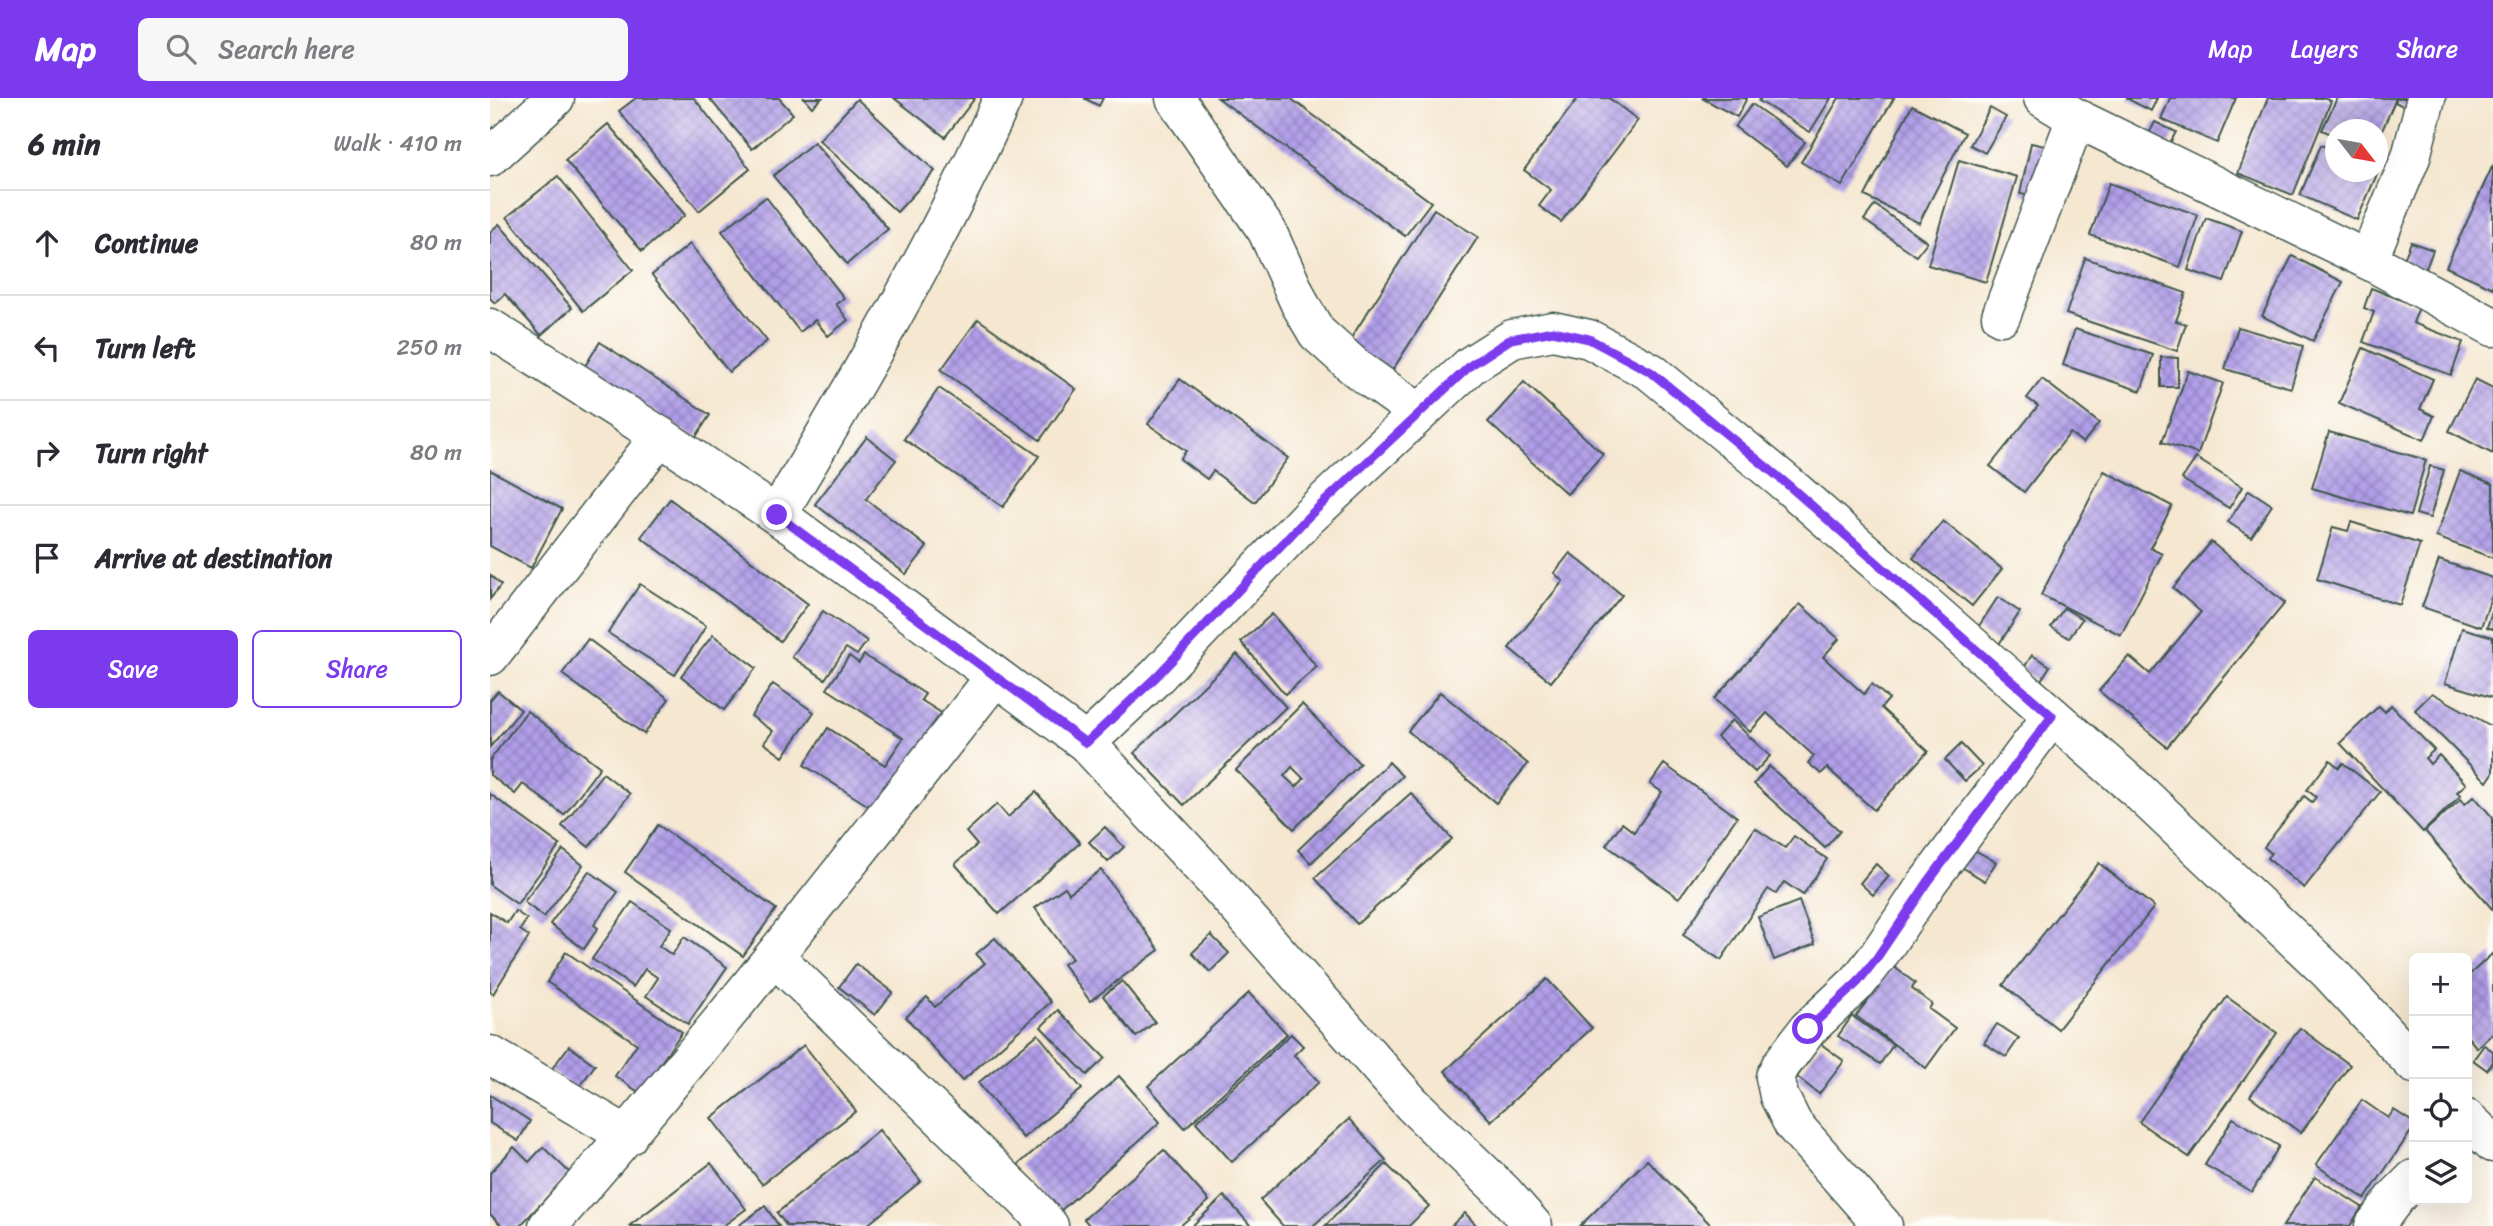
<!DOCTYPE html>
<html lang="en">
<head>
<meta charset="utf-8">
<style>
  body { margin:0; font-family:Sriracha,sans-serif; background:#f7f7f7; color:#2b2b33 }
  .controls { position:absolute; right:21px; bottom:21px; display:grid; overflow:hidden; border-radius:10px; box-shadow:0 7px 28px #0002 }
  .controls button { width:63px; height:63px; display:grid; place-items:center; padding:0; border:0; border-bottom:2px solid #e1e1e2; background:#fff; color:#2b2b33; font:35px sans-serif }
  .compass { position:absolute; left:1835px; top:21px; width:63px; height:63px; border-radius:50%; background:#fff; box-shadow:0 7px 28px #0002; rotate:121deg }
  .stop { position:absolute; width:21px; height:21px; margin:-16px; border:5px solid #7c3aed; border-radius:50%; background:#fff }
  .stop.end { background:#7c3aed; border-color:#fff; box-shadow:0 2px 7px #0008 }
  .list { margin:0; padding:0; list-style:none }
  h2 { display:flex; justify-content:space-between; align-items:center; height:91px; margin:0; padding:0 28px; font-size:30px }
  h2 small { font-size:23px; font-weight:400; color:#7c7c81 }
  .list li { display:grid; grid-template-columns:46px 1fr auto; gap:21px; align-items:center; box-sizing:border-box; height:105px; padding:0 28px; border-top:2px solid #e1e1e2 }
  .list b { display:block; font-size:26px; white-space:nowrap }
  .list em { font-size:23px; font-style:normal; color:#7c7c81 }
  .actions { display:flex; gap:14px; padding:21px 28px }
  .actions a { flex:1; padding:16px 0; border:2px solid #7c3aed; border-radius:10px; text-align:center; font-size:24px; color:#7c3aed }
  .actions .main { background:#7c3aed; color:#fff }
  .icon { flex:none; width:38px; height:38px; fill:none; stroke:currentColor; stroke-width:2; stroke-linecap:round; stroke-linejoin:round }
  .map { position:relative; flex:none; width:2003px; height:1128px; overflow:hidden }
  header { display:flex; align-items:center; gap:42px; box-sizing:border-box; height:98px; padding:0 35px; background:#7c3aed; color:#fff }
  header strong { font-size:33px }
  nav { display:flex; gap:38px; margin-inline-start:auto; font-size:24px }
  .search { width:490px; height:63px; background:#f7f7f7; display:flex; align-items:center; gap:18px; box-sizing:border-box; padding:0 24px; border-radius:10px; color:#7c7c81; font-size:26px }
  main { display:flex }
  aside { flex:1; background:#fff }
  .map>svg:first-child { display:block }
  .building { fill:url(#building-cross-hatch); fill-rule:evenodd }
  .lines { fill:none; stroke-linecap:round; stroke-linejoin:round }
  .street-casing { stroke:#3f564b; stroke-width:41 }
  .street { stroke:#fff; stroke-width:38 }
  .route { stroke:#7c3aed; stroke-width:9 }
</style>
</head>
<body>
<header>
<strong>Map</strong>
<div class="search"><svg class="icon" aria-label="search" viewBox="0 0 24 24"><circle cx="10" cy="10" r="6"/><path d="M15 15l6 6"/></svg>Search here</div>
<nav><a>Map</a><a>Layers</a><a>Share</a></nav>
</header>
<main>
<aside>
<h2>6 min<small>Walk · 410 m</small></h2>
<ul class="list">
<li><svg class="icon" aria-label="ahead" viewBox="0 0 24 24"><path d="M12 20V5M6 11l6-6 6 6"/></svg><div><b>Continue</b></div><em>80 m</em></li>
<li><svg class="icon" aria-label="left" viewBox="0 0 24 24"><path d="M17 20v-9H6M10 6l-5 5 5 5"/></svg><div><b>Turn left</b></div><em>250 m</em></li>
<li><svg class="icon" aria-label="right" viewBox="0 0 24 24"><path d="M7 20v-9h11M14 6l5 5-5 5"/></svg><div><b>Turn right</b></div><em>80 m</em></li>
<li><svg class="icon" aria-label="arrive" viewBox="0 0 24 24"><path d="M6 21V4h12l-3 4 3 4H6"/></svg><div><b>Arrive at destination</b></div></li>
</ul>
<div class="actions"><a class="main">Save</a><a>Share</a></div>
</aside>
<div class="map">
<svg width="2003" height="1128" viewBox="0 0 2003 1128">
  <defs>
    <pattern id="building-cross-hatch" width="8" height="8" patternUnits="userSpaceOnUse" patternTransform="scale(1.75)"><rect width="8" height="8" fill="#b09de9"/><path d="M0 0l8 8M0 8l8-8" fill="none" stroke="#8f81be"/></pattern>
  </defs>
  <rect width="100%" height="100%" fill="#fdfcf7"/>
  <filter id="ink" filterUnits="userSpaceOnUse"><feTurbulence type="fractalNoise" baseFrequency=".0143" numOctaves="2"/><feDisplacementMap in="SourceGraphic" scale="14" xChannelSelector="R" yChannelSelector="G"/><feConvolveMatrix kernelMatrix="1 2 1 2 8 2 1 2 1" color-interpolation-filters="sRGB"/></filter>
  <filter id="wash" filterUnits="userSpaceOnUse"><feTurbulence type="fractalNoise" baseFrequency=".00686" numOctaves="4" result="noise"/><feDisplacementMap in="SourceGraphic" scale="28" xChannelSelector="R" yChannelSelector="G"/><feGaussianBlur stdDeviation="1.57" result="paint"/><feColorMatrix in="noise" values="0 0 0 0 0 0 0 0 0 0 0 0 0 0 0 0 0 1.4 0 .05"/><feComposite in="paint" operator="in"/></filter>
  <g filter="url(#wash)">
    <rect width="100%" height="100%" fill="#f5e7d0"/>
    <g id="blocks">
      <g class="building">
        <path d="M146,0H204L260,71L209,113L129,13Z"/>
        <path d="M219,0H289L303,16L262,51Z"/>
        <path d="M314,0H332L322,9Z"/>
        <path d="M404,0H485L455,39Z"/>
        <path d="M594,0H613L609,8Z"/>
        <path d="M728,0H800L941,104L915,138Z"/>
        <path d="M1088,0H1119L1148,22L1071,124L1049,108L1061,92L1034,72Z"/>
        <path d="M1212,0H1257L1247,19Z"/>
        <path d="M1271,0H1341L1320,34L1269,3Z"/>
        <path d="M1349,0H1404L1352,88L1311,64Z"/>
        <path d="M1636,0H1667L1661,13Z"/>
        <path d="M1680,0H1746L1727,45L1671,21Z"/>
        <path d="M1778,0H1834L1841,3L1803,97L1748,75Z"/>
        <path d="M1847,0H1906L1888,42V32H1846V38L1832,32Z"/>
        <path d="M1907,0H1931L1924,14L1905,4Z"/>
        <path d="M367,1L445,73L407,114L329,42Z"/>
        <path d="M1262,6L1315,44L1297,68L1245,29Z"/>
        <path d="M1422,7L1475,35L1429,125L1375,98Z"/>
        <path d="M1500,10L1516,19L1495,55L1480,47Z"/>
        <path d="M1665,24L1686,34L1675,54L1655,44Z"/>
        <path d="M118,26L195,117L152,153L75,62Z"/>
        <path d="M324,44L398,131L357,166L283,78Z"/>
        <path d="M1541,45L1564,50L1553,100L1530,96Z"/>
        <path d="M1831,47L1846,53V74H1888L1867,122L1810,97Z"/>
        <path d="M1469,62L1527,79L1496,184L1438,167Z"/>
        <path d="M2003,67V190L1956,169Z"/>
        <path d="M68,78L143,172L93,213L17,119Z"/>
        <path d="M1619,85L1708,117L1690,169L1600,137Z"/>
        <path d="M276,99L354,200L346,206L358,222L338,238L325,222L310,234L232,133Z"/>
        <path d="M1385,107L1437,144L1426,158L1374,122Z"/>
        <path d="M944,111L988,139L898,279L854,251Z"/>
        <path d="M1716,120L1752,133L1734,184L1698,172Z"/>
        <path d="M9,126L82,210L51,237L15,196L5,205L0,200V134Z"/>
        <path d="M1921,144L1943,152L1935,173L1913,164Z"/>
        <path d="M200,146L277,243L239,274L162,177Z"/>
        <path d="M1802,158L1853,184L1823,243L1772,218Z"/>
        <path d="M1595,160L1696,195L1686,223L1696,226L1687,253L1576,216Z"/>
        <path d="M1881,190L1929,209L1923,225L1973,244L1961,277L1873,244L1884,214L1874,210Z"/>
        <path d="M488,221L586,291L550,342L451,272Z"/>
        <path d="M1748,229L1813,248L1801,290L1735,271Z"/>
        <path d="M1585,231L1663,257L1651,293L1573,267Z"/>
        <path d="M110,244L220,317L205,340L95,268Z"/>
        <path d="M1873,250L1943,281L1930,311L1944,318L1934,342L1849,305Z"/>
        <path d="M1671,259L1688,260V289H1671Z"/>
        <path d="M1698,273L1733,285L1708,356L1672,344Z"/>
        <path d="M690,281L798,360L765,404L723,373L717,381L690,361L696,353L658,326Z"/>
        <path d="M1552,281L1609,325L1593,345L1580,335L1534,394L1500,368L1548,308L1537,300Z"/>
        <path d="M1985,281L2003,290V356L1959,333Z"/>
        <path d="M1034,284L1113,356L1077,396L998,324Z"/>
        <path d="M449,290L549,358L513,409L414,341Z"/>
        <path d="M1839,334L1936,362L1920,418L1822,390Z"/>
        <path d="M377,339L406,362L376,401L437,449L416,476L325,406Z"/>
        <path d="M1706,360L1752,389L1739,410L1692,381Z"/>
        <path d="M1940,368L1954,372L1940,420L1926,416Z"/>
        <path d="M0,372L72,411L41,470L0,448Z"/>
        <path d="M1614,373L1682,408L1660,450L1672,456L1631,537L1551,497Z"/>
        <path d="M1970,373L2003,386V460L1946,439Z"/>
        <path d="M1759,392L1782,407L1761,439L1738,424Z"/>
        <path d="M180,401L318,506L290,543L151,439Z"/>
        <path d="M1453,423L1512,471L1482,508L1423,460Z"/>
        <path d="M1861,424L1930,446L1910,507L1827,481L1843,429L1858,433Z"/>
        <path d="M1721,444L1795,505L1677,649L1609,593L1639,558L1660,576L1711,514L1683,490Z"/>
        <path d="M1080,455L1132,497L1061,584L1019,550L1073,483L1064,475Z"/>
        <path d="M1949,462L2003,480V494L1991,529L1932,509Z"/>
        <path d="M0,477L11,487L0,501Z"/>
        <path d="M150,486L216,528L185,577L118,535Z"/>
        <path d="M1508,499L1530,514L1509,546L1487,531Z"/>
        <path d="M1310,506L1349,541L1333,559L1374,596L1382,586L1399,601L1391,610L1438,653L1384,712L1337,670L1331,676L1318,665L1324,658L1277,615L1260,634L1224,601Z"/>
        <path d="M1574,510L1592,521L1579,540L1561,529Z"/>
        <path d="M2003,511V531L1997,529Z"/>
        <path d="M333,513L377,543L367,557L356,550L335,581L302,559Z"/>
        <path d="M782,516L827,569L795,596L751,544Z"/>
        <path d="M1972,530L2003,539V600L1955,585Z"/>
        <path d="M223,537L266,570L234,612L191,578Z"/>
        <path d="M98,541L179,601L154,636L72,576Z"/>
        <path d="M747,556L796,609L694,707L644,655Z"/>
        <path d="M374,557L435,596L431,602L461,621L393,717L314,667L338,630L395,667L413,640L337,591L359,558L369,565Z"/>
        <path d="M1542,557L1560,568L1550,584L1532,573Z"/>
        <path d="M283,586L324,614L293,659L274,645L283,633L261,618Z"/>
        <path d="M8,593L31,612L0,649V602Z"/>
        <path d="M950,594L1038,666L1006,705L918,633Z"/>
        <path d="M1942,595L2003,629V675L1997,684L1925,612Z"/>
        <path d="M812,606L870,666L804,731L746,672ZM802,669L814,681L806,689L794,678Z"/>
        <path d="M1901,607L1944,652L1935,660L1940,666L1949,657L1976,686L1967,694L1971,697L1933,734L1850,645L1889,608L1895,614Z"/>
        <path d="M37,613L110,669L74,717L33,686L25,696L0,677V662Z"/>
        <path d="M1242,622L1280,658L1265,674L1227,639Z"/>
        <path d="M1471,646L1492,668L1475,683L1455,662Z"/>
        <path d="M1840,662L1849,670L1853,665L1890,694L1814,790L1777,760L1781,755L1774,749L1814,698L1822,704L1826,699L1817,692Z"/>
        <path d="M899,664L912,678L821,765L808,752Z"/>
        <path d="M1174,666L1247,719L1189,800L1116,747L1132,725L1144,734L1172,694L1160,686Z"/>
        <path d="M1279,668L1350,733L1335,750L1264,686Z"/>
        <path d="M113,675L140,696L99,749L72,728Z"/>
        <path d="M546,694L590,745L509,816L465,766L487,747L476,734L507,706L518,719Z"/>
        <path d="M921,695L962,741L867,826L825,780Z"/>
        <path d="M0,696L70,747L27,806L0,787Z"/>
        <path d="M1984,698L2003,720V812L1935,733L1971,701L1975,706Z"/>
        <path d="M168,727L286,811L253,858L135,774Z"/>
        <path d="M615,729L634,749L618,764L599,744Z"/>
        <path d="M1265,730L1295,750L1304,738L1337,761L1313,797L1294,784L1286,796L1278,791L1231,862L1193,837Z"/>
        <path d="M1481,750L1506,764L1495,783L1470,768Z"/>
        <path d="M73,752L93,767L54,819L34,804Z"/>
        <path d="M1609,765L1664,809L1568,931L1513,887Z"/>
        <path d="M1386,766L1399,778L1383,797L1370,785Z"/>
        <path d="M611,772L669,852L600,903L573,866L582,861L545,810L575,789L579,795Z"/>
        <path d="M99,773L128,794L104,827L108,830L94,851L60,826Z"/>
        <path d="M1309,803L1325,846L1284,862L1268,819Z"/>
        <path d="M142,804L181,830L169,848L182,857L194,839L237,869L198,926L156,898L168,880L155,871L143,889L102,861Z"/>
        <path d="M25,813L37,821L30,832L39,838L3,896L0,894V814L17,825Z"/>
        <path d="M721,837L739,855L720,874L702,855Z"/>
        <path d="M505,840L561,904L472,983L416,919L437,899L445,909L495,865L486,856Z"/>
        <path d="M76,854L192,934L150,995L125,978L147,946L57,884Z"/>
        <path d="M2003,855V935L1987,950L1977,938V879Z"/>
        <path d="M366,866L403,894L385,917L349,889Z"/>
        <path d="M1403,868L1425,885L1422,891L1442,906L1439,911L1465,930L1436,970L1366,918Z"/>
        <path d="M1057,881L1102,930L1001,1023L955,973Z"/>
        <path d="M632,883L665,924L646,939L613,898Z"/>
        <path d="M759,895L797,936L695,1030L658,988Z"/>
        <path d="M1737,899L1787,935L1699,1059L1649,1024Z"/>
        <path d="M568,912L615,960L597,977L551,929Z"/>
        <path d="M1362,918L1403,947L1390,966L1348,938Z"/>
        <path d="M1507,926L1529,940L1516,959L1494,945Z"/>
        <path d="M1810,930L1860,967L1811,1035L1760,998Z"/>
        <path d="M548,936L592,991L533,1040L488,985Z"/>
        <path d="M801,936L813,948L804,957L829,984L742,1064L706,1024Z"/>
        <path d="M1331,946L1354,963L1329,996L1307,979Z"/>
        <path d="M314,947L366,1013L272,1086L221,1020Z"/>
        <path d="M1994,947L2003,953V964L1997,972L1983,962Z"/>
        <path d="M79,948L105,967L87,992L61,972Z"/>
        <path d="M629,978L670,1024L569,1114L528,1067Z"/>
        <path d="M0,997L40,1023L28,1043L0,1025Z"/>
        <path d="M1872,1002L1898,1020L1904,1012L1924,1025V1029L1875,1101L1826,1067Z"/>
        <path d="M1743,1020L1789,1048L1762,1094L1715,1067Z"/>
        <path d="M859,1021L896,1062L823,1128H793L770,1102Z"/>
        <path d="M389,1032L431,1083L376,1128H297L287,1115Z"/>
        <path d="M24,1049L39,1064L53,1049L80,1075L30,1128H12L0,1116V1075Z"/>
        <path d="M674,1052L719,1103L690,1128H600L594,1121Z"/>
        <path d="M1157,1062L1220,1126L1218,1128H1090Z"/>
        <path d="M221,1065L256,1111L233,1128H139Z"/>
        <path d="M896,1066L939,1108L919,1128H835Z"/>
        <path d="M1825,1079L1872,1109L1860,1128H1793Z"/>
        <path d="M734,1098L761,1128H702Z"/>
        <path d="M275,1108L289,1128H248Z"/>
        <path d="M975,1115L987,1128H961Z"/>
      </g>
    </g>
  </g>
  <g filter="url(#ink)">
    <use href="#blocks" fill-opacity="0" stroke="#3f564b" stroke-width="2"/>
    <g class="lines">
      <g class="street-casing">
        <g id="street">
          <path d="M685,0L777,133L810,206L827,235L866,270L929,315"/>
          <path d="M1553,0L1586,20L1878,162L2003,229"/>
          <path d="M0,59L65,0"/>
          <path d="M1878,162L1921,59L1936,0"/>
          <path d="M1511,218L1586,20"/>
          <path d="M0,230L170,338L304,429L596,645L721,779L922,1006L1014,1095L1043,1128"/>
          <path d="M287,417C369,281 448,145 513,0"/>
          <path d="M0,558L170,338"/>
          <path d="M596,645L666,579L818,419L981,267L1022,241L1063,233L1099,241L1161,274L1297,386L1646,691L1840,875L1924,966"/>
          <path d="M285,859L536,1102L559,1128"/>
          <path d="M0,957L138,1038"/>
          <path d="M1977,1021L2003,1045"/>
          <path d="M58,1128C214,951 359,764 505,579"/>
          <path d="M1393,1128L1303,1026L1289,998L1285,979L1291,967L1318,931L1368,884L1386,861L1438,784L1562,618"/>
          <path d="M1884,1128L1906,1099L1924,1081"/>
        </g>
      </g>
      <use href="#street" class="street"/>
    </g>
  </g>
  <g class="lines" filter="url(#ink)">
    <path class="route" d="M287,417L596,645L666,579L818,419L981,267L1021,241L1063,233L1099,241L1161,274L1297,386L1562,618L1438,784L1386,861L1368,884L1318,931"/>
  </g>
</svg>
<div class="controls">
<button>+</button>
<button>−</button>
<button><svg class="icon" aria-label="locate" viewBox="0 0 24 24"><circle cx="12" cy="12" r="6"/><path d="M12 2v4M12 18v4M2 12h4M18 12h4"/></svg></button>
<button><svg class="icon" aria-label="layers" viewBox="0 0 24 24"><path d="M12 4l9 5-9 5-9-5zM3 14l9 5 9-5"/></svg></button>
</div>
<svg class="compass" viewBox="-18 -18 36 36"><path d="M0-13l5 13h-10z" fill="#e53935"/><path d="M0 13l5-13h-10z" fill="#7c7c81"/></svg>
<div class="stop" style="left:1318px;top:931px"></div>
<div class="stop end" style="left:287px;top:417px"></div>
</div>
</main>
</body>
</html>
